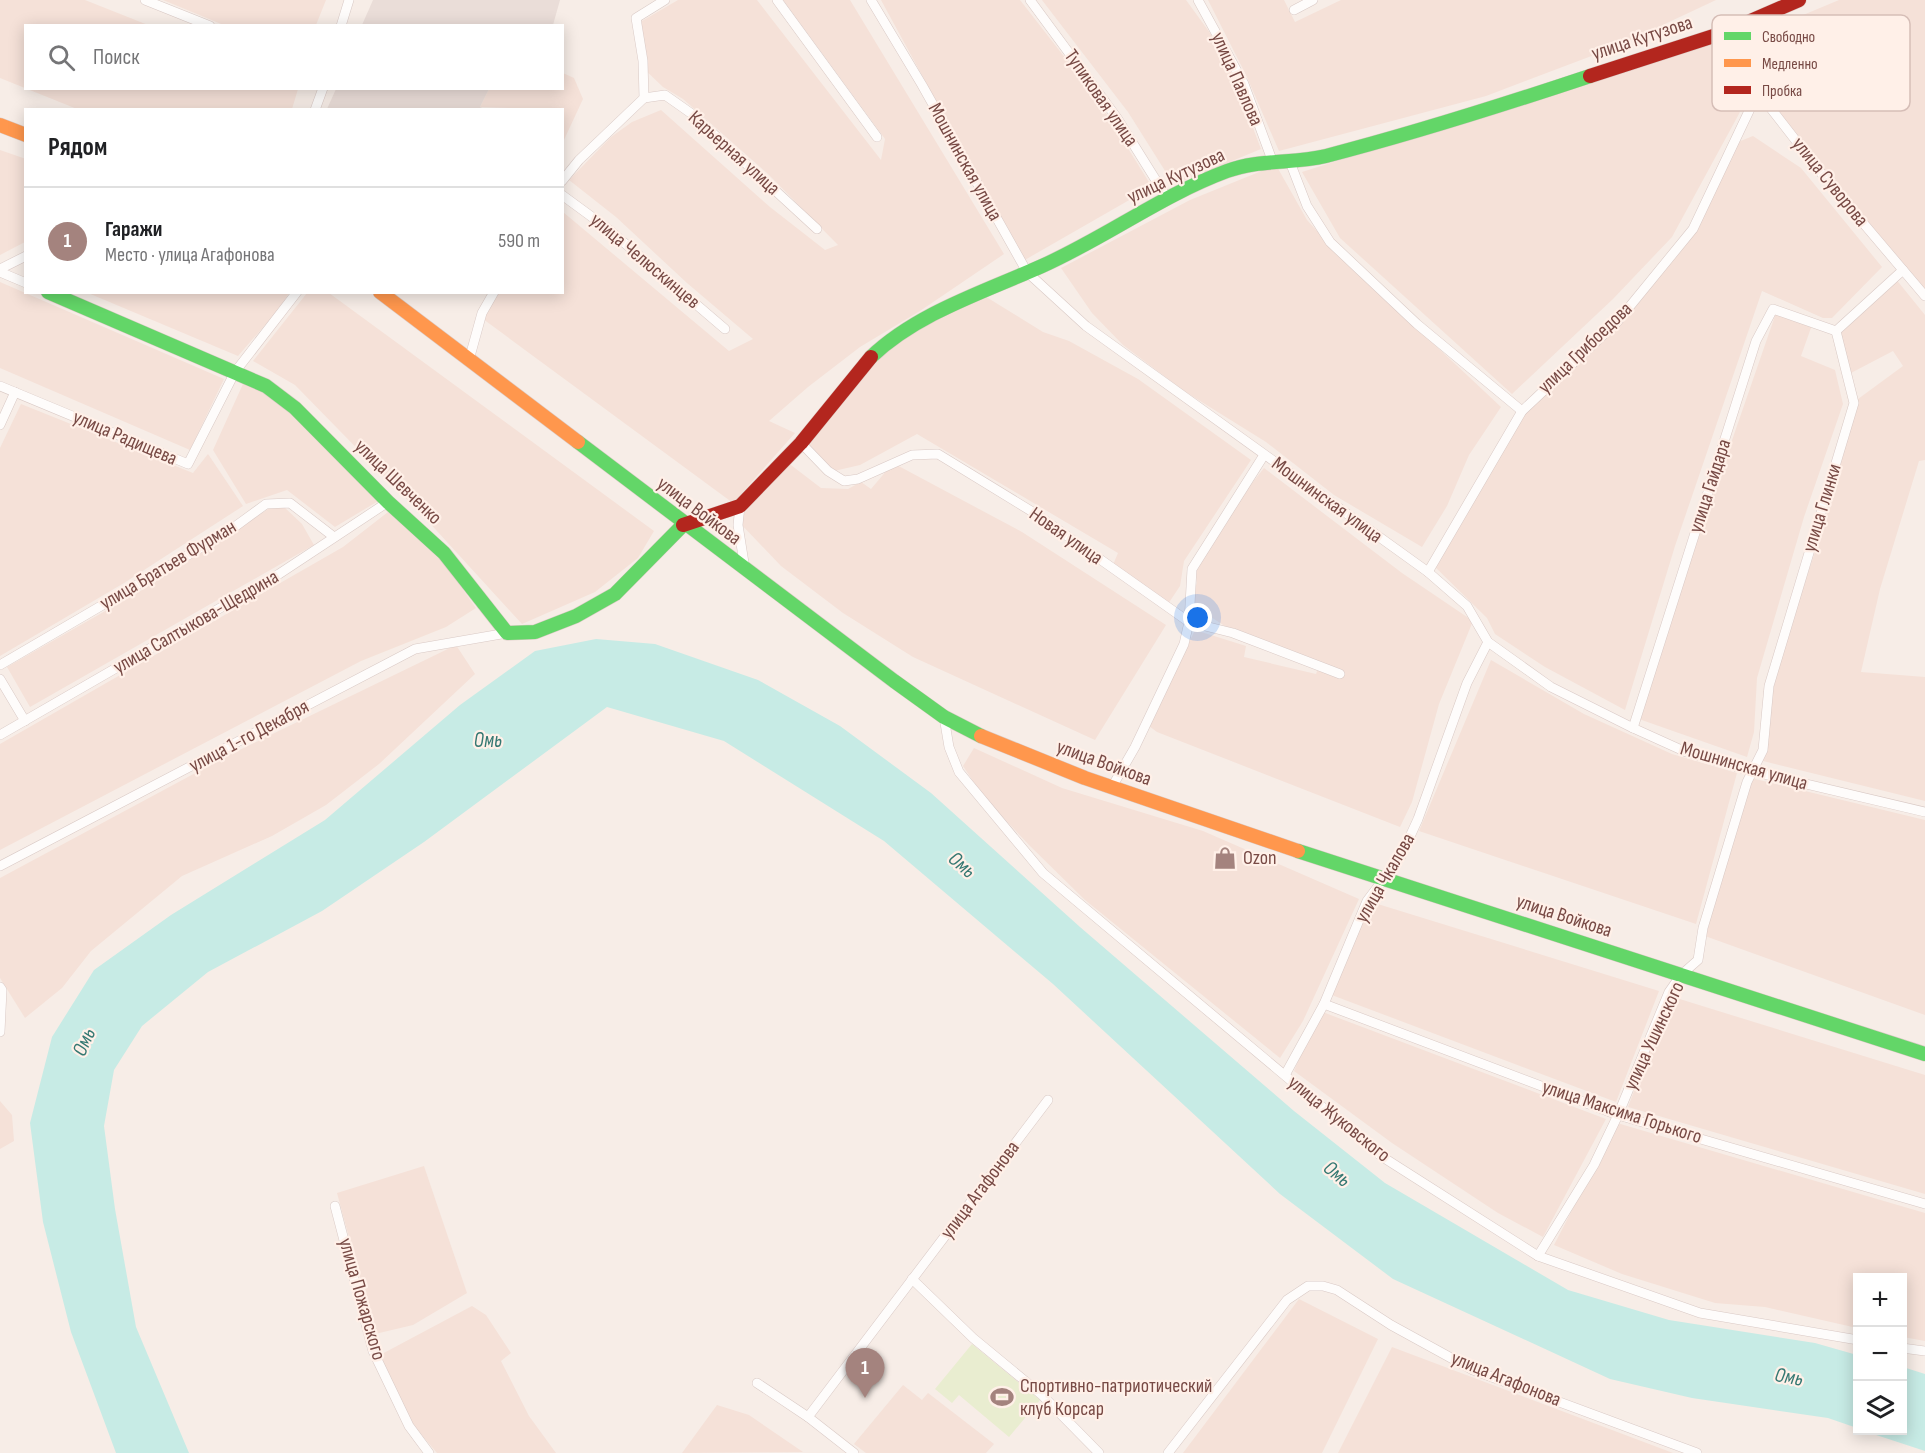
<!DOCTYPE html>
<html lang="ru">
<head>
<meta charset="utf-8">
<style>
  body { margin:0; font-family:"Sofia Sans Condensed",sans-serif; background:#f2f2f2; color:#202124 }
  .controls { position:absolute; right:18px; bottom:18px; display:grid; overflow:hidden; border-radius:0px; box-shadow:0 3px 15px #0003 }
  .controls button { width:54px; height:54px; display:grid; place-items:center; padding:0; border:0; border-bottom:2px solid #e0e0e0; background:#fff; color:#202124; font:30px sans-serif }
  .you { position:absolute; left:1198px; top:618px; width:21px; height:21px; margin:-15px; border:4px solid #fff; border-radius:50%; background:#1a73e8; box-shadow:0 0 0 9px #1a73e833 }
  .badge { display:grid; place-items:center; width:39px; height:39px; border-radius:50%; background:#a4837e; color:#fff; font-size:20px; font-weight:700 }
  .pin { position:absolute; translate:-50% -50px; filter:drop-shadow(0 2px 3px #0008) }
  .pin::after { content:''; position:absolute; top:32px; width:21px; height:18px; background:inherit; clip-path:polygon(0 0,100% 0,50% 100%) }
  .list { margin:0; padding:0; list-style:none }
  h2 { display:flex; justify-content:space-between; align-items:center; height:78px; margin:0; padding:0 24px; font-size:26px }
  h2 small { font-size:20px; font-weight:400; color:#757577 }
  .list li { display:grid; grid-template-columns:39px 1fr auto; gap:18px; align-items:center; box-sizing:border-box; height:108px; padding:0 24px; border-top:2px solid #e0e0e0 }
  .list b { display:block; font-size:22px; white-space:nowrap }
  .list p { margin:0; font-size:20px; white-space:nowrap; color:#757577 }
  .list em { font-size:20px; font-style:normal; color:#757577 }
  .icon { flex:none; width:33px; height:33px; fill:none; stroke:currentColor; stroke-width:2; stroke-linecap:round; stroke-linejoin:round }
  .map { position:relative; flex:none; width:1925px; height:1453px; overflow:hidden }
  .search { position:absolute; background:#fff; box-shadow:0 3px 15px #0003; left:24px; top:24px; width:540px; height:66px; display:flex; align-items:center; gap:15px; box-sizing:border-box; padding:0 21px; border-radius:0px; color:#757577; font-size:22px }
  .panel { position:absolute; background:#fff; box-shadow:0 3px 15px #0003; left:24px; top:108px; width:540px; height:186px; border-radius:0px }
  .map>svg:first-child { display:block }
  .residential { fill:#f5e1d8 }
  .industrial { fill:#eaddd8 }
  .green { fill:#e9edd0 }
  .water { fill:#c7ebe5 }
  .lines { fill:none; stroke-linecap:round; stroke-linejoin:round }
  .street-casing { stroke:#d9c9c5; stroke-width:10 }
  .fast-casing { stroke:#dbcac5; stroke-width:15 }
  .slow-casing { stroke:#dbcac5; stroke-width:15 }
  .jam-casing { stroke:#dbcac5; stroke-width:15 }
  .street { stroke:#fefcfb; stroke-width:9 }
  .fast { stroke:#63d668; stroke-width:14 }
  .slow { stroke:#ff974d; stroke-width:14 }
  .jam { stroke:#b3261e; stroke-width:14 }
  .labels { text-anchor:middle; dominant-baseline:central; stroke-width:4.5; stroke-linejoin:round; paint-order:stroke }
  .street-label { font-size:20px; fill:#784a45; stroke:#fff0e8 }
  .poi-label { font-size:20px; fill:#784a45; stroke:#fff0e8; text-anchor:start }
  .water-label { font-size:21px; font-style:italic; fill:#357872; stroke:#fff0e8 }
  .key { fill:#fff0e8; stroke:#d6beb7; stroke-width:1.5 }
  .key-label { font-size:16px; fill:#784a45 }
</style>
</head>
<body>
<div class="map">
<svg width="1925" height="1453" viewBox="0 0 1925 1453">
  <rect width="100%" height="100%" fill="#f7ede7"/>
  <g class="residential">
    <path d="M0,0H85L148,25L26,26V88L298,89L292,109H77L0,78Z"/>
    <path d="M163,0H326L316,25L226,26Z"/>
    <path d="M678,0H757L881,160L885,139L783,0H850L1004,254L920,311L860,347L808,387L769,421L795,433L733,503L483,319L499,293L562,292L563,212L729,351L753,339L687,283L616,217L569,180L611,137L632,122L661,110L770,207L825,250L838,245L768,174L683,99L663,87L641,66L642,21Z"/>
    <path d="M881,0H1020L1098,100L1152,187L1023,261Z"/>
    <path d="M1042,0H1186L1210,33L1234,78L1261,149L1174,185L1128,112Z"/>
    <path d="M1208,0H1284L1295,22L1341,0H1716L1618,46L1486,96L1279,151L1246,75Z"/>
    <path d="M1839,0H1925V296L1874,235L1763,93L1736,49V43Z"/>
    <path d="M1717,41L1731,78L1717,83L1725,99L1740,112L1672,237L1613,299L1512,394L1340,238L1302,172Z"/>
    <path d="M563,73L574,78L583,99L563,142L562,110L480,107L489,89L562,88Z"/>
    <path d="M1753,136L1801,168L1882,267L1832,318H1823L1762,291L1675,546L1625,710L1545,667L1495,634L1487,618L1432,564L1524,412L1669,266L1738,142Z"/>
    <path d="M0,150L26,159L25,242L0,255Z"/>
    <path d="M1276,165L1307,220L1339,255L1501,407L1469,455L1447,506L1422,547L1334,495L1266,442L1184,391L1123,345L1092,313L1061,268L1190,200Z"/>
    <path d="M1895,278L1925,315V460L1919,461L1880,589L1861,672L1925,677V801L1759,760L1780,657L1821,534L1858,399L1903,366L1893,351L1849,374L1838,328Z"/>
    <path d="M0,282L224,379L190,450L0,368Z"/>
    <path d="M88,293H289L279,309L238,356Z"/>
    <path d="M307,293H329L654,531L638,558L595,592L522,624L426,519L295,385L253,361Z"/>
    <path d="M983,295L1043,332L1069,341L1138,379L1251,460L1184,561L1180,586L1168,604L1112,567L1118,553L917,434L860,465L834,471L804,441L902,335Z"/>
    <path d="M1776,313L1812,325L1801,356L1835,370L1843,404L1804,517L1757,678L1754,732L1747,757L1636,718Z"/>
    <path d="M243,384L265,391L291,411L380,500L335,527L287,490L246,504L213,450Z"/>
    <path d="M21,404L193,473L208,454L243,506L124,583L0,656V448Z"/>
    <path d="M787,462L821,488L848,489L861,482L871,489L893,463L1022,532L1166,625L1095,740L913,657L843,613L781,566L738,521Z"/>
    <path d="M1264,468L1402,573L1473,621L1439,704L1412,802L1400,827L1157,732L1149,726L1195,630L1246,646L1244,657L1316,674L1319,666L1228,628L1189,603L1197,583L1196,570L1218,526Z"/>
    <path d="M273,506H283L302,524L314,545L30,707L7,667L142,590Z"/>
    <path d="M388,512L444,563L476,608L446,627L361,661L0,850V744L343,547Z"/>
    <path d="M456,645L475,674L379,764L326,805L272,836L182,876L91,951L62,988L25,1018L0,978V878L227,756Z"/>
    <path d="M1491,660L1584,714L1672,754L1737,773L1696,924L1419,831Z"/>
    <path d="M974,748L1062,788L1203,831L1359,899L1303,1021L1280,1058L1085,900L1029,845L983,796L963,766Z"/>
    <path d="M1751,778L1925,820V1015L1705,936Z"/>
    <path d="M1368,901L1659,991L1616,1102L1329,994Z"/>
    <path d="M1670,996L1925,1075V1194L1628,1107Z"/>
    <path d="M1320,1011L1606,1119L1543,1237L1498,1213L1392,1143L1294,1071Z"/>
    <path d="M0,1101L12,1115L14,1141L0,1149Z"/>
    <path d="M1617,1123L1925,1213V1341L1903,1337L1902,1278H1858L1857,1328L1765,1307L1715,1303L1622,1274L1554,1245Z"/>
    <path d="M424,1166L467,1293L413,1325L375,1334L337,1193Z"/>
    <path d="M1299,1299L1378,1339L1322,1453H1183Z"/>
    <path d="M472,1306L486,1315L511,1353L501,1361L529,1416L556,1453H437L415,1427L382,1372L380,1355Z"/>
    <path d="M1392,1347L1673,1453H1338Z"/>
    <path d="M903,1385L922,1400L928,1393L994,1444L986,1453H866L854,1444Z"/>
    <path d="M717,1405L749,1415L803,1452L682,1453Z"/>
  </g>
  <g class="industrial">
    <path d="M373,0H560L553,25H362Z"/>
    <path d="M336,89V88L489,89L480,107L484,109H327Z"/>
  </g>
  <path class="green" d="M972,1344L1040,1400L1009,1437L959,1395L952,1403L935,1389Z"/>
  <g class="water">
    <path d="M596,639L655,644L758,680L840,726L931,793L1080,927L1294,1111L1385,1183L1568,1290L1669,1320L1815,1343L1857,1355V1428L1828,1418L1692,1398L1610,1379L1393,1279L1280,1194L1053,984L884,841L724,741L607,707L424,842L322,911L208,972L142,1026L114,1070L104,1126L115,1209L136,1327L189,1453H116L71,1332L43,1222L30,1123L52,1037L94,970L171,915L325,820L460,705L535,651Z"/>
    <path d="M1903,1367L1925,1374V1451L1864,1431L1902,1430Z"/>
  </g>
  <g class="lines">
    <g class="street-casing">
      <g id="street">
        <path d="M145,0L210,26"/>
        <path d="M777,0L877,137"/>
        <path d="M871,0L922,85L1027,272L1086,326L1428,572L1467,606L1488,642L1551,687L1633,728L1686,752L1751,771L1925,812"/>
        <path d="M1030,0L1117,118L1167,198"/>
        <path d="M1198,0L1244,84L1272,160"/>
        <path d="M1294,10L1313,0"/>
        <path d="M341,26L349,0"/>
        <path d="M1723,33L1758,92L1825,178L1925,296"/>
        <path d="M644,98L665,95L692,114L817,229"/>
        <path d="M315,110L323,88"/>
        <path d="M1290,162L1307,206L1330,242L1417,324L1522,411"/>
        <path d="M562,181L579,160L644,98L643,61L636,18L665,0"/>
        <path d="M562,195L607,228L725,329"/>
        <path d="M0,269L26,256"/>
        <path d="M0,272L26,283"/>
        <path d="M469,360L482,313L494,292"/>
        <path d="M0,386L188,464L235,372L297,292"/>
        <path d="M0,425L15,392"/>
        <path d="M801,443L828,471L844,481L858,479L912,455L938,454L1036,514L1189,622L1233,633L1340,674"/>
        <path d="M740,506L738,525L745,569"/>
        <path d="M1428,572L1522,411L1617,322L1693,229L1758,92"/>
        <path d="M0,665L229,531L266,504L290,503L334,537"/>
        <path d="M0,679L25,721"/>
        <path d="M944,717L949,747L959,772L1043,873L1381,1156L1538,1256L1700,1313L1858,1340"/>
        <path d="M1633,728L1756,341L1773,309L1836,331"/>
        <path d="M0,735L279,574L388,502"/>
        <path d="M1112,787L1135,747L1184,644L1189,622L1192,569L1264,455"/>
        <path d="M0,866L415,649L507,633"/>
        <path d="M0,987L2,990L0,1032"/>
        <path d="M1324,1004L1618,1115L1925,1204"/>
        <path d="M1285,1075L1324,1004L1367,901L1401,856L1418,819L1467,683L1488,642"/>
        <path d="M335,1206L373,1351L409,1426L429,1453"/>
        <path d="M1538,1256L1594,1165L1618,1115L1669,992L1681,975L1698,960L1703,928L1747,782L1763,750L1769,686L1854,403L1836,331L1903,270"/>
        <path d="M912,1279L973,1338L1042,1395L1099,1453"/>
        <path d="M1902,1348L1925,1351"/>
        <path d="M757,1383L808,1417L854,1453"/>
        <path d="M808,1417L1048,1100"/>
        <path d="M1168,1453L1287,1300L1308,1286H1323L1337,1290L1391,1325L1473,1370L1697,1453"/>
      </g>
    </g>
    <g class="fast-casing">
      <g id="fast">
        <path d="M48,292L266,386L295,408L388,502L444,553L507,633L535,632L576,616L615,594L683,525"/>
        <path d="M871,357C917,313 984,292 1042,266C1105,238 1162,195 1227,171C1259,159 1293,164 1326,156C1415,133 1503,105 1590,76"/>
        <path d="M578,442L894,681L944,717L981,736"/>
        <path d="M1298,851L1925,1054"/>
      </g>
    </g>
    <g class="slow-casing">
      <g id="slow">
        <path d="M0,125L26,135"/>
        <path d="M380,292L578,442"/>
        <path d="M981,736L1085,778L1298,851"/>
      </g>
    </g>
    <g class="jam-casing">
      <g id="jam">
        <path d="M1590,76L1723,33L1799,0"/>
        <path d="M683,525L740,506L801,443L871,357"/>
      </g>
    </g>
    <use href="#street" class="street"/>
    <use href="#fast" class="fast"/>
    <use href="#slow" class="slow"/>
    <use href="#jam" class="jam"/>
  </g>
  <defs>
    <g id="shop-bare" transform="scale(1.8)"><path d="M-5-2.5h2.3a2.7 3.5 0 0 1 5.4 0H5L5.5 6h-11ZM-1.5-2.5h3a1.5 2.3 0 0 0-3 0Z" fill="#a4837e" stroke="#fff0e8" stroke-width="2.5" paint-order="stroke"/></g>
    <g id="stadium-bare" transform="scale(1.8)"><path d="M0-5a6.5 5 0 1 0 0 10a6.5 5 0 1 0 0-10ZM-3.5-1.8h7v3.6h-7Z" fill="#a4837e" stroke="#fff0e8" stroke-width="2.5" paint-order="stroke"/></g>
  </defs>
  <g fill-rule="evenodd">
    <use href="#shop-bare" x="1225" y="858"/>
    <use href="#stadium-bare" x="1002" y="1397"/>
  </g>
  <g class="labels">
    <g class="street-label">
      <text transform="translate(1642 38) rotate(-18)">улица Кутузова</text>
      <text transform="translate(1237 79) rotate(66)">улица Павлова</text>
      <text transform="translate(1101 98) rotate(55)">Тупиковая улица</text>
      <text transform="translate(734 153) rotate(42)">Карьерная улица</text>
      <text transform="translate(965 162) rotate(61)">Мошнинская улица</text>
      <text transform="translate(1176 176) rotate(-25)">улица Кутузова</text>
      <text transform="translate(1830 182) rotate(51)">улица Суворова</text>
      <text transform="translate(645 261) rotate(40)">улица Челюскинцев</text>
      <text transform="translate(1585 348) rotate(-44)">улица Грибоедова</text>
      <text transform="translate(125 438) rotate(23)">улица Радищева</text>
      <text transform="translate(398 482) rotate(44)">улица Шевченко</text>
      <text transform="translate(1710 486) rotate(-72)">улица Гайдара</text>
      <text transform="translate(1327 500) rotate(36)">Мошнинская улица</text>
      <text transform="translate(1822 508) rotate(-73)">улица Глинки</text>
      <text transform="translate(699 511) rotate(37)">улица Войкова</text>
      <text transform="translate(1066 536) rotate(35)">Новая улица</text>
      <text transform="translate(168 565) rotate(-31)">улица Братьев Фурман</text>
      <text transform="translate(196 622) rotate(-30)">улица Салтыкова-Щедрина</text>
      <text transform="translate(249 736) rotate(-28)">улица 1-го Декабря</text>
      <text transform="translate(1104 763) rotate(20)">улица Войкова</text>
      <text transform="translate(1744 766) rotate(16)">Мошнинская улица</text>
      <text transform="translate(1385 878) rotate(-60)">улица Чкалова</text>
      <text transform="translate(1564 916) rotate(18)">улица Войкова</text>
      <text transform="translate(1654 1036) rotate(-65)">улица Ушинского</text>
      <text transform="translate(1622 1112) rotate(18)">улица Максима Горького</text>
      <text transform="translate(1339 1119) rotate(39)">улица Жуковского</text>
      <text transform="translate(980 1190) rotate(-53)">улица Агафонова</text>
      <text transform="translate(362 1299) rotate(74)">улица Пожарского</text>
      <text transform="translate(1506 1379) rotate(22)">улица Агафонова</text>
    </g>
    <g class="poi-label">
      <text x="1243" y="858">Ozon</text>
      <text x="1020" y="1386">Спортивно-патриотический<tspan x="1020" dy="23">клуб Корсар</tspan></text>
    </g>
    <g class="water-label">
      <text x="488" y="740">Омь</text>
      <text transform="translate(962 865) rotate(41)">Омь</text>
      <text transform="translate(84 1042) rotate(-66)">Омь</text>
      <text transform="translate(1337 1174) rotate(39)">Омь</text>
      <text transform="translate(1789 1377) rotate(11)">Омь</text>
    </g>
  </g>
  <rect x="1712" y="15" width="198" height="96" rx="9" class="key"/>
  <rect x="1724" y="32" width="27" height="8" fill="#63d668"/>
  <rect x="1724" y="59" width="27" height="8" fill="#ff974d"/>
  <rect x="1724" y="86" width="27" height="8" fill="#b3261e"/>
  <g class="key-label">
    <text x="1762" y="42">Свободно</text>
    <text x="1762" y="69">Медленно</text>
    <text x="1762" y="96">Пробка</text>
  </g>
</svg>
<div class="controls">
<button>+</button>
<button>−</button>
<button><svg class="icon" aria-label="layers" viewBox="0 0 24 24"><path d="M12 4l9 5-9 5-9-5zM3 14l9 5 9-5"/></svg></button>
</div>
<div class="you"></div>
<div class="pin badge" style="left:865px;top:1398px">1</div>
<div class="search"><svg class="icon" aria-label="search" viewBox="0 0 24 24"><circle cx="10" cy="10" r="6"/><path d="M15 15l6 6"/></svg>Поиск</div>
<section class="panel">
<h2>Рядом<small></small></h2>
<ul class="list">
<li><span class="badge">1</span><div><b>Гаражи</b><p>Место · улица Агафонова</p></div><em>590 m</em></li>
</ul>
</section>
</div>
</body>
</html>
